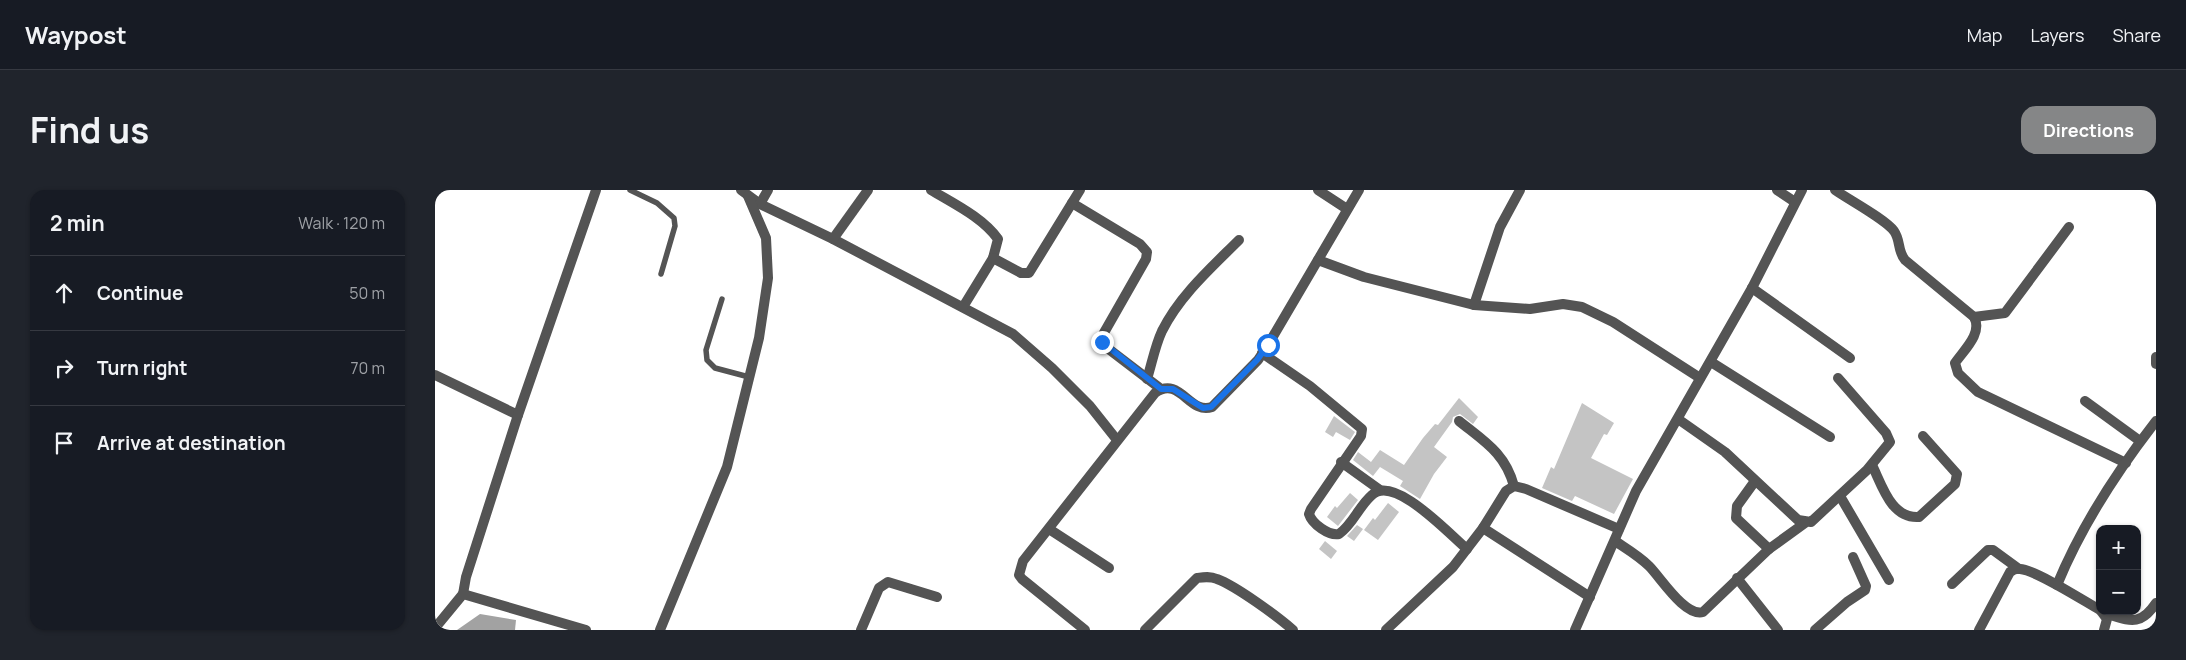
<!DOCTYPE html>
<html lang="en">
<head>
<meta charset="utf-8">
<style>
  body { margin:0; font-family:Manrope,sans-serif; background:#20242c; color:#f1f3f6 }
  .controls { position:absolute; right:15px; bottom:15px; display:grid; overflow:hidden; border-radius:10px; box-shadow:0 1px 4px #0004 }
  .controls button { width:45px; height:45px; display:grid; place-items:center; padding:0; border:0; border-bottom:1px solid #363941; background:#171b24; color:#f1f3f6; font:25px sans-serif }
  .stop { position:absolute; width:15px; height:15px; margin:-11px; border:4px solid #1a73e8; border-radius:50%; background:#fff }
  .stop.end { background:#1a73e8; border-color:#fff; box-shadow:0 1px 5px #0008 }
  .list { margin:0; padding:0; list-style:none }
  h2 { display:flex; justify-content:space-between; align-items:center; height:65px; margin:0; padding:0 20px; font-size:21px }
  h2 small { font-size:16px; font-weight:400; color:#9ea1a6 }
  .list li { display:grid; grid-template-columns:32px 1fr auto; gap:15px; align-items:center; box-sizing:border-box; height:75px; padding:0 20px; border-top:1px solid #363941 }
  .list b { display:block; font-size:19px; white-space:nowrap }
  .list em { font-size:16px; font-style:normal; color:#9ea1a6 }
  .icon { flex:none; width:28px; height:28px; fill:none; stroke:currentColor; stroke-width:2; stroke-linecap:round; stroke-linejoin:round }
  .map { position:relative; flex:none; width:1721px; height:440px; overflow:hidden; border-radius:15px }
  header { display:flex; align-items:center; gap:30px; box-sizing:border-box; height:70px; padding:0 25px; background:#171b24; border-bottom:1px solid #363941 }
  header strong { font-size:24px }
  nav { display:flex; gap:28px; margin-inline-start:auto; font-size:18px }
  .intro { display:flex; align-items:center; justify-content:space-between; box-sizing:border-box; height:120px; padding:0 30px }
  h1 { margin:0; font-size:35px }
  .button { padding:12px 22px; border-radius:15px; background:#858687; color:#fff; font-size:18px; font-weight:700 }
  main { display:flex; gap:30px; padding:0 30px }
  aside { flex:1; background:#171b24; border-radius:15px; box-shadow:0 1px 4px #0004 }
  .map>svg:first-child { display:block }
  .water { fill:#a2a2a2 }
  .building { fill:#c4c4c4 }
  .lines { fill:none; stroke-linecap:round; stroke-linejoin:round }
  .service { stroke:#545454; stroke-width:5.5 }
  .minor { stroke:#545454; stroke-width:10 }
  .tertiary { stroke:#545454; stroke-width:10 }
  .route { stroke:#1a73e8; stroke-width:6 }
</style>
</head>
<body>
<header>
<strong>Waypost</strong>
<nav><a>Map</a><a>Layers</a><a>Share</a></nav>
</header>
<div class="intro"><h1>Find us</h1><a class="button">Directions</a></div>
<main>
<aside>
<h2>2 min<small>Walk · 120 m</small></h2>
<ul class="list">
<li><svg class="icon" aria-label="ahead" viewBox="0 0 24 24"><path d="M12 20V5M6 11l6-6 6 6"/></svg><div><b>Continue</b></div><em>50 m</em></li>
<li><svg class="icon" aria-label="right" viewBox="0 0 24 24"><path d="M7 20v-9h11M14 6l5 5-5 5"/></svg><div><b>Turn right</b></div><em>70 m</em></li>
<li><svg class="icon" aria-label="arrive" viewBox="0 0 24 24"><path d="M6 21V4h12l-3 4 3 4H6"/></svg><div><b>Arrive at destination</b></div></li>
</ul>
</aside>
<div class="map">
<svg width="1721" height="440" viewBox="0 0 1721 440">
  <rect width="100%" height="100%" fill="#fff"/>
  <path class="water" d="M45,424L81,430L80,440H22Z"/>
  <g class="building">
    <path d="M1024,208L1043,227L1038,234L1025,224L1018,227L1017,232L999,257L1012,267L999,284L985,309L965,296L968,291L945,277L938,286L918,270L923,262L936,272L945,260L969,275L988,248L1000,234L1003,235Z"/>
    <path d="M1147,213L1179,233L1172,245L1169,244L1156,268L1198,289L1179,324L1140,306L1137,311L1107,298L1116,277L1119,279Z"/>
    <path d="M899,226L920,242L915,250L901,242L898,247L890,242Z"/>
    <path d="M915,303L923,310L903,336L892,327L900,316L902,318Z"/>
    <path d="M953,313L964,322L943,350L929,340L938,328L940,330Z"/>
    <path d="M922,335L928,339L919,351L912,346Z"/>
    <path d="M890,351L902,361L896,369L884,359Z"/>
  </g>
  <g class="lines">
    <g class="service">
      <path d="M195,0L222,13L239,28L240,36L226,84"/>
      <path d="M287,109L271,160L272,170L280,178L314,187"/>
    </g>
    <g class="minor">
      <path d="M306,0L325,14L398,49L578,144L617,178L655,216L682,250"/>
      <path d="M496,0C519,14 547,27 563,49L558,68L528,117"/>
      <path d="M883,0L912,19"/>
      <path d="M1342,0L1360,12"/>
      <path d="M1400,0C1414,10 1450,29 1459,41C1466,51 1462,60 1470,70L1539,127C1548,143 1529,160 1520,173L1523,183L1543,202L1691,273"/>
      <path d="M637,13L705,54L712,62L711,69L666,148L671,157L726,199"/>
      <path d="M325,14L333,0"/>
      <path d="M398,49L433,0"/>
      <path d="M558,68L586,83H594L645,0"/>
      <path d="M883,70L929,87L1039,115L1095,119L1128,114L1147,117L1178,132L1265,188"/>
      <path d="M1317,98L1415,168"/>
      <path d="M1039,115L1065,37L1085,0"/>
      <path d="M1539,127L1570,123L1634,37"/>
      <path d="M827,163L875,196L927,239L926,246L876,319L874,324C877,334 894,346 904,344C918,334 924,316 937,305C959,284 1014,344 1032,359"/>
      <path d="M1721,167V174"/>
      <path d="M1276,172L1395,247"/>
      <path d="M0,185L83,225"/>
      <path d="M712,189C717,173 720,156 727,141C745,105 777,77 804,50"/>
      <path d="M1650,211L1705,251"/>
      <path d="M1243,229L1290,262L1363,330L1376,332L1432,280L1455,252L1451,243L1403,188"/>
      <path d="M1024,231C1050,252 1070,263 1079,296"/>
      <path d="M906,272L945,300"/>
      <path d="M1437,275C1447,295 1456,329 1484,327L1520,294L1522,284L1488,246"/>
      <path d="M1320,291L1302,316L1301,328L1334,359"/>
      <path d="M1405,306L1454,390"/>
      <path d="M1048,338L1155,407"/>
      <path d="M614,339L674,378"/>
      <path d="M1180,351C1192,359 1204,366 1214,376C1226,388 1250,427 1268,422L1334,359L1370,333"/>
      <path d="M1302,388L1343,440"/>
      <path d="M1517,394L1553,360H1558L1584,379"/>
      <path d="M1622,395C1646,337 1682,281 1721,231"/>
      <path d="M28,404L31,387L83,225L161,0"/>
      <path d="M1666,421L1672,429L1669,440"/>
      <path d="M1669,423C1694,430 1704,438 1721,413"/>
      <path d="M225,440L292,277L324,148L333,88L331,48L313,6"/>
      <path d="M426,440L444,398L453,392L502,407"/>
      <path d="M650,440L587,389L584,385L588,371L720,203C745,185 754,225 777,217L823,170L833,155L924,0"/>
      <path d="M710,440L762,388C769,387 775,386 782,389C801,396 842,426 858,440"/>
      <path d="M951,440L1018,377L1048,338L1071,301L1079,296L1091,299L1184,339"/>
      <path d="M1380,440L1412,412L1430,400L1431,396L1418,367"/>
      <path d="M1544,440L1575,382C1578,380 1581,378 1585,379C1601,380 1649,411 1665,420"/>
    </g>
    <g class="tertiary">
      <path d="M0,438L28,404L151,440"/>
      <path d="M1140,440L1201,301L1317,98L1367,0"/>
    </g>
  </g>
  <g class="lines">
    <path class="route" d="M667,152L726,199H738L768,218L776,217L822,170L833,155"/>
  </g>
</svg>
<div class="controls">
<button>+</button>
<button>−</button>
</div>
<div class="stop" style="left:833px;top:155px"></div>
<div class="stop end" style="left:667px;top:152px"></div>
</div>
</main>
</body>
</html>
